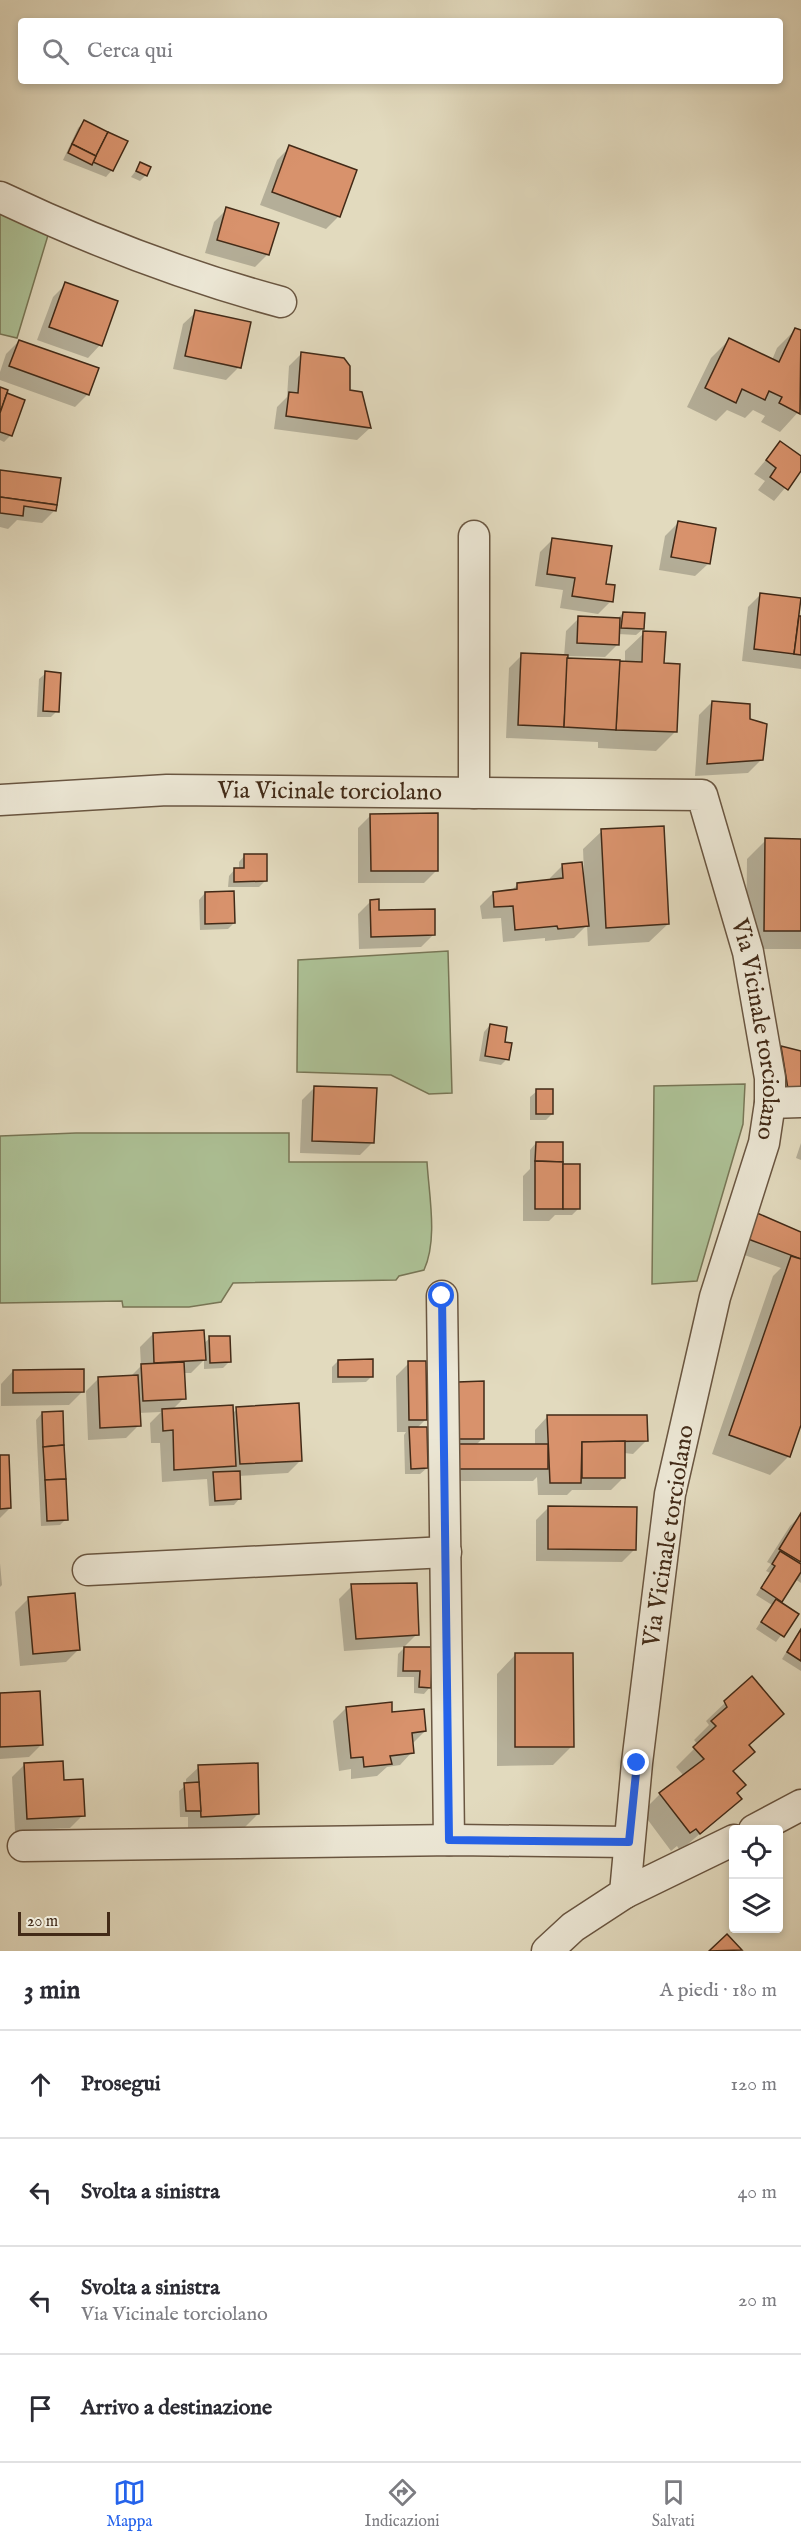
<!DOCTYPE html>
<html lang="it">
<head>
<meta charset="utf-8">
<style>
  body { margin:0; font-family:"IM FELL English",serif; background:#f2f2f3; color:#2b2b33 }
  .controls { position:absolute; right:18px; bottom:18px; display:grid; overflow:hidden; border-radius:6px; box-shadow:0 3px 9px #0003 }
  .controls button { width:54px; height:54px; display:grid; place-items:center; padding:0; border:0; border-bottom:2px solid #e1e1e2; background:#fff; color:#2b2b33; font:30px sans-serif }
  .scale { position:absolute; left:18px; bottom:15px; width:92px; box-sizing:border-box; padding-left:6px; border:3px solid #422a17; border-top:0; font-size:16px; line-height:21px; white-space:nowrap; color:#422a17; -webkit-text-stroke:4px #ece7d5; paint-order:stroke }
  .stop { position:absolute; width:18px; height:18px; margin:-14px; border:4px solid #2563eb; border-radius:50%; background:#fff }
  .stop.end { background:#2563eb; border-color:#fff; box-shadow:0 2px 6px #0008 }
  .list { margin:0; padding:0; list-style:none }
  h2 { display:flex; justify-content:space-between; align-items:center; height:78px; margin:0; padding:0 24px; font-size:26px }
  h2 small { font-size:20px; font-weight:400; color:#7c7c81 }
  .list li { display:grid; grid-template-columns:39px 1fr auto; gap:18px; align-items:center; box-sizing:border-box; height:108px; padding:0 24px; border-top:2px solid #e1e1e2 }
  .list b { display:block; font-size:22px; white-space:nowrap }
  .list p { margin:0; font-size:20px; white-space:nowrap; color:#7c7c81 }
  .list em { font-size:20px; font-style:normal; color:#7c7c81 }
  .icon { flex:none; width:33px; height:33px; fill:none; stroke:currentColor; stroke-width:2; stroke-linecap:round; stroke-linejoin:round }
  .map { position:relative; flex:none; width:801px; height:1951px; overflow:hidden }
  .search { position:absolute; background:#fff; box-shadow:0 3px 9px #0003; left:18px; right:18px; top:18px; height:66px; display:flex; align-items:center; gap:15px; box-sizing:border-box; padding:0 21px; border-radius:6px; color:#7c7c81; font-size:22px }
  .sheet { height:510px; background:#fff }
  nav { display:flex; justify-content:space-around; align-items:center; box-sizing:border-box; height:84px; border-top:2px solid #e1e1e2; background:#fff; font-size:16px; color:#7c7c81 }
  nav a { display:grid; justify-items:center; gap:3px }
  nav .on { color:#2563eb }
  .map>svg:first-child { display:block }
  .green { fill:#adc196; stroke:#787656; stroke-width:1.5 }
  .shadow { fill:#0003 }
  .building { fill:#d8926c; stroke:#422a17; stroke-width:1.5 }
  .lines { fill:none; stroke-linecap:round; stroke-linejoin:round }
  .minor-casing { stroke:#6a5641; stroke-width:33 }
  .minor { stroke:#ece7d5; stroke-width:30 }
  .route { stroke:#2563eb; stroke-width:8 }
  .labels { text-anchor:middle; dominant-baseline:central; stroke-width:6; stroke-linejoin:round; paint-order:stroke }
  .street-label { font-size:24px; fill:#422a17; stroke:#ece7d5 }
</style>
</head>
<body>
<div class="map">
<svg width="801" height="1951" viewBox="0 0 801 1951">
  <rect width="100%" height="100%" fill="#e2dabe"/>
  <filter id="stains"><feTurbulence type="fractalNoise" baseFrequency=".00333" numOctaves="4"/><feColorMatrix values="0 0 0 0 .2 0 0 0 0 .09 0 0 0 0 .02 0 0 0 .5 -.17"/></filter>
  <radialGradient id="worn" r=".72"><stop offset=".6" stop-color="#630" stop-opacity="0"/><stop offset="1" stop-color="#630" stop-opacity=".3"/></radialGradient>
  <g class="green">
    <path d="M0,212L49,232L17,338L0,334Z"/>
    <path d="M448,951L452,1093L429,1094L391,1075L297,1072L298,960Z"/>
    <path d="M745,1084L743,1124L697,1281L652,1284L654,1086Z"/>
    <path d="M76,1133H289V1162H427C429,1196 438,1239 424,1270L399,1276L396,1280L233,1283L221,1302L189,1307H123L122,1301L0,1303V1136Z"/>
  </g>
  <g class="shadow">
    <path d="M84,122L112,170L106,177L63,160L78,128Z"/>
    <path d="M290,147L339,216L326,229L260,205L277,160Z"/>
    <path d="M141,164L146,175L140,181L131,177Z"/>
    <path d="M227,209L268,254L255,267L205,253L214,222Z"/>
    <path d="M66,284L100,345L88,358L37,340L53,297Z"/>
    <path d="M196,312L239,367L226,380L173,369L183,324Z"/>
    <path d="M796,329L801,332V409L780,432L761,422L765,416L753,410L745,418L727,410L716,421L687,407L711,358L729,340L772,360L777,348Z"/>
    <path d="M19,341L88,394L75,407L0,380V372L6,354Z"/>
    <path d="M301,354L349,392L370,428L357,440L274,429L277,407L287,397L289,366Z"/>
    <path d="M0,388L3,400L8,395L11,435L4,442L0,440Z"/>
    <path d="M780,443L801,458V469L774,501L758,490L765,481L754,474Z"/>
    <path d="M0,471L55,510L42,523L17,520L8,529L0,527Z"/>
    <path d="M678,523L708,564L695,576L659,570L665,536Z"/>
    <path d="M553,539L604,585L611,601L598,614L560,608L563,590L535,586L540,552Z"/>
    <path d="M761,594L801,618V669L742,661L748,607Z"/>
    <path d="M623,613L643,629L636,635L618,634V644L605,657L566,656V660L625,663V651L644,633L663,664L675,732L656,751L598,748V742L506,738L509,668L522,655L564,657L566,631L579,618L617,619Z"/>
    <path d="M46,673L57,711L51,717H37L39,679Z"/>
    <path d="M712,702L761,760L748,773L695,776L699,715Z"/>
    <path d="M371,815L437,870L424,883H358V828Z"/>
    <path d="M602,831L668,924L649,942L588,946L587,925L574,938L545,941V938L503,942L501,918L482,919L480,906L493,893L511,891L517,885L550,881V878L563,865L584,873L583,849Z"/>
    <path d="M766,840H801V949H746L747,859Z"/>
    <path d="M245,855L265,881L259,887H228L229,876L235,869H239V862Z"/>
    <path d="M205,893L234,923L228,929L200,930L199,900Z"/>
    <path d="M371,901L378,912L434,934L421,947L359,949L358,914Z"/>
    <path d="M490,1025L503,1043L507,1059L501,1065L479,1061L484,1032Z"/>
    <path d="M782,1048L801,1052V1089L782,1094L776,1054Z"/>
    <path d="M315,1087L373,1142L360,1155L300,1153L302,1100Z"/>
    <path d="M537,1091L552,1114L546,1120H530V1097Z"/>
    <path d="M536,1143L578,1209L572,1215H555L549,1221H523V1176L530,1169V1150Z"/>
    <path d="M801,1143V1160L796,1158Z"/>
    <path d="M744,1228L801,1233V1421L789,1456L770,1475L712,1454L773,1276L781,1268L736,1252Z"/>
    <path d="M153,1334L203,1344L210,1338L229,1362L223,1368L204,1369V1360L191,1373H183L184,1398L172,1410L232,1414L237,1409L301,1460L288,1473L238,1476L240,1498L234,1505L209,1506L207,1479L162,1482L160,1443H151L150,1423L161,1412L138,1413L139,1425L126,1438L88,1440L86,1391L99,1378L130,1377L141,1366L140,1347Z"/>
    <path d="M338,1361L372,1376L366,1382L332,1383V1367Z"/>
    <path d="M409,1363L426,1419L417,1428L427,1468L420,1474H405L404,1435L406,1432H397L396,1376Z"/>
    <path d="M13,1371L82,1392L69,1405L1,1406V1384Z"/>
    <path d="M459,1383L483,1438L475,1446H535V1430L547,1417L646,1441L633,1454L624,1453V1477L611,1490H572L567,1495H538L537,1477L533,1481H446Z"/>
    <path d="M42,1413L66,1519L60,1525L41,1526L36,1420Z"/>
    <path d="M0,1457L10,1508L0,1518Z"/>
    <path d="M549,1507L635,1549L622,1562L536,1561V1520Z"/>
    <path d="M801,1515V1583L795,1579L779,1603L797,1614L776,1642L756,1629L772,1605L756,1595L770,1573L766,1571L771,1564L767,1562L790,1526Z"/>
    <path d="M0,1563L2,1585L0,1587Z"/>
    <path d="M352,1586L417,1634L404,1647L344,1651L339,1599Z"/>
    <path d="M28,1599L79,1649L66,1662L20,1666L15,1612Z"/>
    <path d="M801,1628V1671L782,1659Z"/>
    <path d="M404,1648L431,1649L430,1687L424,1694L414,1693V1677H397L398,1654Z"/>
    <path d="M515,1655L572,1746L553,1765L497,1766V1674Z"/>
    <path d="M751,1678L782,1714L748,1746L753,1752L732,1772L735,1793L740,1799L680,1851L677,1846L671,1851L642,1812L660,1794L684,1776L676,1767L698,1745L694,1740L709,1725L706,1721Z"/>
    <path d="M0,1694L42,1744L29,1757L0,1759Z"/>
    <path d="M346,1708L391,1713L425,1731L412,1744V1752L400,1765L387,1767L377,1776L351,1779V1769L339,1771L333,1721Z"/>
    <path d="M25,1764L63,1781L83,1815L70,1828L15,1831L12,1777Z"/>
    <path d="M199,1767L258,1814L245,1827L188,1829V1817H180L179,1791L186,1785V1779Z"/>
  </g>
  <g class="building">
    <path d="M84,120L108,132L96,156L72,144Z"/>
    <path d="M108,132L128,141L113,171L93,162Z"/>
    <path d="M72,144L96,156L92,165L68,153Z"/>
    <path d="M289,145L357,170L340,217L272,192Z"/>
    <path d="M140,162L151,167L147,176L136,171Z"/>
    <path d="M226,207L279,223L269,255L217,240Z"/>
    <path d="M65,282L118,301L102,346L49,327Z"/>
    <path d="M195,310L251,322L241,368L185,356Z"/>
    <path d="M795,328L801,330L800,414L779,403L782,397L769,391L765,400L742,389L736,403L705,388L729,338L779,362Z"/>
    <path d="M19,340L99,368L89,395L9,366Z"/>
    <path d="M301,352L344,358L350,366V390L362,392L371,428L286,416L289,392L298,393Z"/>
    <path d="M0,387L8,390L0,413Z"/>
    <path d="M7,393L25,400L12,436L0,432V413Z"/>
    <path d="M780,441L801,456V471L788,490L770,477L776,468L766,460Z"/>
    <path d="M0,470L61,478L57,505L0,497Z"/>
    <path d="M0,497L57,505L56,511L24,506L23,516L0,513Z"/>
    <path d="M678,521L716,528L710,564L671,557Z"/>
    <path d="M552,538L612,546L606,584L615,585L613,602L572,596L575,578L547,574Z"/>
    <path d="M760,593L801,598L794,654L754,649Z"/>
    <path d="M623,612L645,613L644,629L621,628Z"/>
    <path d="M578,616L620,618L619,645L577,643Z"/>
    <path d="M799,616H801V655L794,654Z"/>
    <path d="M643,631L666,632L664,663L680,664L677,732L616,730L619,661L642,662Z"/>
    <path d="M521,653L568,655L564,727L518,725Z"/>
    <path d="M567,658L620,660L616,730L564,727Z"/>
    <path d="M45,671L61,673L59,712L43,711Z"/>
    <path d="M712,701L750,704V719L767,724L763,760L707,764Z"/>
    <path d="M438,813V871H371L370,814Z"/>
    <path d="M664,826L669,924L606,928L601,829Z"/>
    <path d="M765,838L801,839V931H764Z"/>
    <path d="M244,854H267V881L234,882V868H244Z"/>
    <path d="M582,862L589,926L558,929L557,926L515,930L513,906L494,907L493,892L517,889V883L563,878L562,864Z"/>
    <path d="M234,891L235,923L205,924V892Z"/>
    <path d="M379,899V910L435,909V935L371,937L370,900Z"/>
    <path d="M490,1024L507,1027L505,1042L512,1043L509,1060L485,1056Z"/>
    <path d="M781,1046L801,1051V1089H788Z"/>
    <path d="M314,1086L377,1088L374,1143L312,1141Z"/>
    <rect x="536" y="1089" width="17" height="25"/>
    <path d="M536,1142H563V1162L535,1161Z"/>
    <path d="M535,1161L563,1162V1209H535Z"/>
    <rect x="563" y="1164" width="17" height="45"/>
    <path d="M757,1213L801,1232V1259L748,1239Z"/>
    <path d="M791,1256L801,1259V1425L790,1457L729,1435Z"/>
    <path d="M204,1330L206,1360L154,1363L153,1333Z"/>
    <path d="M209,1336H230L231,1362L210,1363Z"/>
    <path d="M373,1359V1377H338V1360Z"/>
    <path d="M408,1361H426L427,1420H409Z"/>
    <path d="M184,1362L186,1399L143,1401L141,1364Z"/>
    <path d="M84,1369V1392L13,1393V1370Z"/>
    <path d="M138,1375L141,1426L100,1428L98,1377Z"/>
    <path d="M484,1381V1439H459L458,1382Z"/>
    <path d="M299,1403L302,1461L240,1464L236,1407Z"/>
    <path d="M233,1405L236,1466L174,1470L173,1430L163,1431L162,1409Z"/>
    <path d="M63,1411L64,1445L43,1447L42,1412Z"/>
    <path d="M547,1415H647L648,1441L582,1442L581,1483H550Z"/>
    <path d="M409,1427H427L428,1468L411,1469Z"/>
    <path d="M625,1441V1478H582V1442Z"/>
    <path d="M458,1444H548V1469H459Z"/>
    <path d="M64,1445L66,1479L45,1480L43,1447Z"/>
    <path d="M0,1455H9L11,1508L0,1509Z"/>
    <path d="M240,1471L241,1499L215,1501L213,1472Z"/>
    <path d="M66,1479L68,1520L47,1521L45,1480Z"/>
    <path d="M548,1506L637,1507L636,1550L548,1549Z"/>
    <path d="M801,1513V1562L779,1549Z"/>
    <path d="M780,1551L801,1564V1572L782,1602L761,1588L775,1566L772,1564Z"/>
    <path d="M417,1583L419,1635L356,1639L351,1584Z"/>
    <path d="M75,1593L80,1650L33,1654L28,1597Z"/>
    <path d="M776,1599L799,1614L784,1637L761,1622Z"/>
    <path d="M801,1629V1661L787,1652Z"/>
    <path d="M404,1647H433L431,1688L419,1687L420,1671H403Z"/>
    <path d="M515,1653H573L574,1747H515Z"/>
    <path d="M752,1676L784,1714L749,1745L755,1752L733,1771L746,1785L737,1793L742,1799L700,1834L696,1829L690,1833L659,1793L704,1759L693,1747L716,1726L711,1721L727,1707L724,1701Z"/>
    <path d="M40,1691L43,1745L0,1747V1693Z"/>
    <path d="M392,1702V1712L424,1709L426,1731L412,1733L414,1753L390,1756L392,1764L364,1767L363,1757L351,1758L346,1707Z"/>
    <path d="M63,1761L64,1780L83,1779L85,1816L27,1819L24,1763Z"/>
    <path d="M258,1763L259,1814L201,1817L198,1765Z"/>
    <path d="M199,1782L201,1811H186L184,1783Z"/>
    <path d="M727,1934L742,1950L709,1951Z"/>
  </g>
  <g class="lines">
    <g class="minor-casing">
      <g id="minor">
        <path d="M0,197C91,240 184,276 281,302"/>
        <path d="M474,793V536"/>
        <path id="s1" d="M0,800L167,790L702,795L748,952L770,1078V1103L764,1143L715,1297L670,1494L637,1763L625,1893L573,1927L547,1951"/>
        <path d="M770,1103L801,1102"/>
        <path d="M442,1296L449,1840"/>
        <path d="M88,1570L446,1552"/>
        <path d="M754,1830L801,1805"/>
        <path d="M23,1846L455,1840L629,1842"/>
        <path d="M625,1893L734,1840"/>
      </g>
    </g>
    <use href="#minor" class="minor"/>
  </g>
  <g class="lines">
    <path class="route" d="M442,1296L449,1840L629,1842L637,1763"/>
  </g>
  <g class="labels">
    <g class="street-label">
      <text stroke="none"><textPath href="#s1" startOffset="330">Via Vicinale torciolano</textPath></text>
      <text stroke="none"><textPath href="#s1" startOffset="944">Via Vicinale torciolano</textPath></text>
      <text transform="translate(669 1536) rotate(-81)">Via Vicinale torciolano</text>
    </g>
  </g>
  <rect width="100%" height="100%" filter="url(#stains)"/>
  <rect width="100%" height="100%" fill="url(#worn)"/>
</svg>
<div class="controls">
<button><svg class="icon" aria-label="locate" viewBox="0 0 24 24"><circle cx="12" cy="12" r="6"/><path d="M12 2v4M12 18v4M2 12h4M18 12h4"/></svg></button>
<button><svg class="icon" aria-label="layers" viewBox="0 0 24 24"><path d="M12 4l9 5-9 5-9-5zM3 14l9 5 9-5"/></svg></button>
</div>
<div class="scale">20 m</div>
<div class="stop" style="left:442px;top:1296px"></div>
<div class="stop end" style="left:637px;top:1763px"></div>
<div class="search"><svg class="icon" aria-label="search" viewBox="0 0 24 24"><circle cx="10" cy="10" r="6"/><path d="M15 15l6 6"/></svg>Cerca qui</div>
</div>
<section class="sheet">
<h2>3 min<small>A piedi · 180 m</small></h2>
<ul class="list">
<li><svg class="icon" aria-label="ahead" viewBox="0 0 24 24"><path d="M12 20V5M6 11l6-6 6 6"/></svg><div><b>Prosegui</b></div><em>120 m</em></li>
<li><svg class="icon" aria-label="left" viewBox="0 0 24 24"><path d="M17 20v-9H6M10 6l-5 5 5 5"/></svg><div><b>Svolta a sinistra</b></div><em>40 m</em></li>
<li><svg class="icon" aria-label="left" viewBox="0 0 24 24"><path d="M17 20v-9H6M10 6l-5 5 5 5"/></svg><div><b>Svolta a sinistra</b><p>Via Vicinale torciolano</p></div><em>20 m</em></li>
<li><svg class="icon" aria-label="arrive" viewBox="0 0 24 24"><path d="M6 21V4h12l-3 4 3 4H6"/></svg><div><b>Arrivo a destinazione</b></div></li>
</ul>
</section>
<nav>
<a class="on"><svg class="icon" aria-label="map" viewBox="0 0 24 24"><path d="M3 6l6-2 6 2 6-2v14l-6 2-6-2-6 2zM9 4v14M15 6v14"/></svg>Mappa</a>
<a><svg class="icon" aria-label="directions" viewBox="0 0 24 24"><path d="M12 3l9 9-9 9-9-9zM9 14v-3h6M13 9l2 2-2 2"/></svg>Indicazioni</a>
<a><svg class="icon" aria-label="saved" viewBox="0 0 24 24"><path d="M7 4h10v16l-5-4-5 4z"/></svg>Salvati</a>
</nav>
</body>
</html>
